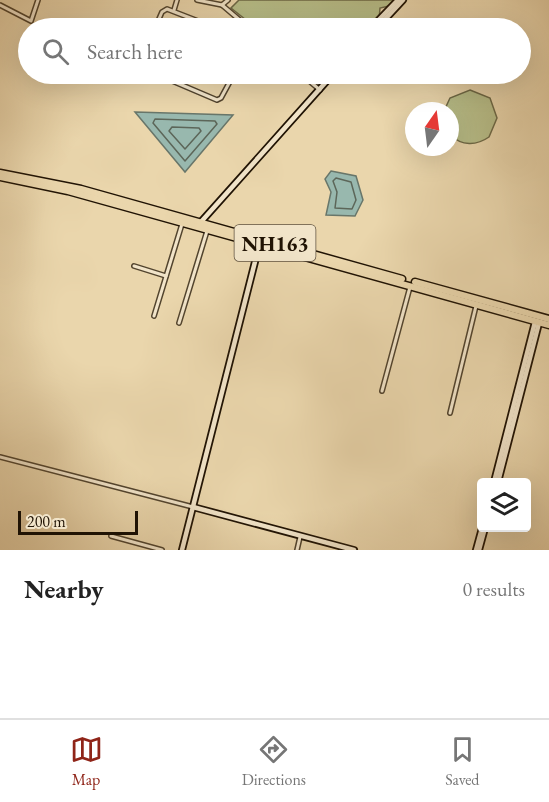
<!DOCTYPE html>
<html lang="en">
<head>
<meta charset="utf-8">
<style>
  body { margin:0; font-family:"EB Garamond",serif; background:#f6f6f6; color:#222 }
  .controls { position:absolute; right:18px; bottom:18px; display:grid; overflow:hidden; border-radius:6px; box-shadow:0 6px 24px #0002 }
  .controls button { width:54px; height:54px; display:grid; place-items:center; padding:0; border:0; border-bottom:2px solid #e0e0e0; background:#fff; color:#222; font:30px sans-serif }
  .compass { position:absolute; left:405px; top:102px; width:54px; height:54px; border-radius:50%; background:#fff; box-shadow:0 6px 24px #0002; rotate:14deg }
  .scale { position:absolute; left:18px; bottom:15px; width:120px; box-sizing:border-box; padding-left:6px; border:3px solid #201304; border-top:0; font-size:16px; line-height:21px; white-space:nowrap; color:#201304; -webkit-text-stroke:4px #f1e4c9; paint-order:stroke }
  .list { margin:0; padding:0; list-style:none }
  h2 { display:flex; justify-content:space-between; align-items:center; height:78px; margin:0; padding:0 24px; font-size:26px }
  h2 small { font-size:20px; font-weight:400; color:#767676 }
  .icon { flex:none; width:33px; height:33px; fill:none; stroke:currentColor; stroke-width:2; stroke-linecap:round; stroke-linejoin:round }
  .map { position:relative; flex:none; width:549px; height:550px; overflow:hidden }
  .search { position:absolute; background:#fff; box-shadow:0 6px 24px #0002; left:18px; right:18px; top:18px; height:66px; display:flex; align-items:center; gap:15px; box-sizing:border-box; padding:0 21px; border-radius:33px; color:#767676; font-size:22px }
  .sheet { height:168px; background:#fff }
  nav { display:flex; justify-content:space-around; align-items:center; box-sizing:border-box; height:84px; border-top:2px solid #e0e0e0; background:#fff; font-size:16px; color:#767676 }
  nav a { display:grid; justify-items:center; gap:3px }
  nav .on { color:#8f2418 }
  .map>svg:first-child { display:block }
  .green { fill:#b7be89; stroke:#6c6846; stroke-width:1.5 }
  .water { fill:#98b8ae; stroke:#68766a; stroke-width:1.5 }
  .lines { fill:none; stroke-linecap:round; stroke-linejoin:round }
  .shore { stroke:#5c6659; stroke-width:1.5 }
  .street-casing { stroke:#52442e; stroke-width:6 }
  .secondary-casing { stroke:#201304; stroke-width:8 }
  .highway-casing { stroke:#201304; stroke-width:9 }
  .street { stroke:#f1e4c9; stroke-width:3 }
  .secondary { stroke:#f1e4c9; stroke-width:4.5 }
  .highway { stroke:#ead6ac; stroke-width:6 }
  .labels { text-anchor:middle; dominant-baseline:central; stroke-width:5; stroke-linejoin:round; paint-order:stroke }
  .shield { fill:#f1e4c9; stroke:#5f523f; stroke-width:1.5 }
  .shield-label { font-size:21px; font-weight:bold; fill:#201304 }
</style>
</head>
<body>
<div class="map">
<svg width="549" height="550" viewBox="0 0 549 550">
  <rect width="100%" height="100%" fill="#ead6ac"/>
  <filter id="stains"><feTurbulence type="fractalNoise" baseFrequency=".00333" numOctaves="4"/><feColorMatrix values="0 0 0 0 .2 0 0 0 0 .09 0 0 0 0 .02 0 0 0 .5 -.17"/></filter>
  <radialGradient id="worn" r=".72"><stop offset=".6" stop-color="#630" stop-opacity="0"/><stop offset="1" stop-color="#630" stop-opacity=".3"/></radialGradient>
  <g class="green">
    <path d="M239,0H395L389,6L380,8L379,20L371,28H256L231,8Z"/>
    <path d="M470,90L490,98L497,118L489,137C476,146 462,146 450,135V111H444L450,98Z"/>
  </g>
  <g class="water">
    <path d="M135,112L233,115L185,172Z"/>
    <path d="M331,171L356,176L363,200L355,216L326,215L331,192L325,179Z"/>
  </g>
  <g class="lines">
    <g class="shore">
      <path d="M155,119L215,121L217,124L185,161L153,123Z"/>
      <path d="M172,127L199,128L201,131L185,149L169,131Z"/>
      <path d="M336,178L351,182L356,200L352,209L335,208L337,192L333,181Z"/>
    </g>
    <g class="street-casing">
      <g id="street">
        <path d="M197,0L222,5L249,28"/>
        <path d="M0,5L31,21L38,0"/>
        <path d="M222,5L228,0"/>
        <path d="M174,10L177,0"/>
        <path d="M155,28L162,12L167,9L216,28"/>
        <path d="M156,74L217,100L221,98L234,74"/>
        <path d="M301,74L320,90"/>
        <path d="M134,266L166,276"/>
        <path d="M154,316L182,224"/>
        <path d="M179,323L207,231"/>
        <path d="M382,391L410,287"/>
        <path d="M450,413L476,306"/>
        <path d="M0,457L193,507"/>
        <path d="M111,536L162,550"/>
        <path d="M297,550L300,537"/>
      </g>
    </g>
    <g class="secondary-casing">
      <g id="secondary">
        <path d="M371,28L398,0"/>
        <path d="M377,28L403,0"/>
        <path d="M200,223L333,74"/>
        <path d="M494,482L535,322"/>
        <path d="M498,482L539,323"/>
        <path d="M193,507L354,550"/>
        <path d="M182,550L260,242"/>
        <path d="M476,550L482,528"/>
        <path d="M479,550L485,528"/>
      </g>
    </g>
    <g class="highway-casing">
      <g id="highway">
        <path d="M0,173L81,189L402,279"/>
        <path d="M0,177L68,191L549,325"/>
        <path d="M415,282L549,319"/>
      </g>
    </g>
    <use href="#street" class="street"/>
    <use href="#secondary" class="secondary"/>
    <use href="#highway" class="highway"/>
  </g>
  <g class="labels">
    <rect class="shield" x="234.5" y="225" width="81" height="36" rx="4.5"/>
    <g class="shield-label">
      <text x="275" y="243">NH163</text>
    </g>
  </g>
  <rect width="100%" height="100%" filter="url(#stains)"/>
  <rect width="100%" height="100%" fill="url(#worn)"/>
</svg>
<div class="controls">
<button><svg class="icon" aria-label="layers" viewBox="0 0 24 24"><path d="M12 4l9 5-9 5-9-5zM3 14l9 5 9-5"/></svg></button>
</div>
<svg class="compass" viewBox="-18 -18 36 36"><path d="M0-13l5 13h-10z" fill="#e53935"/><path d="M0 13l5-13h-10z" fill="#767676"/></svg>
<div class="scale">200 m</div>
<div class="search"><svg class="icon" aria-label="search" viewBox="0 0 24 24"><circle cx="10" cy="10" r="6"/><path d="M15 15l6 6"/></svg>Search here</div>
</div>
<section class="sheet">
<h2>Nearby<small>0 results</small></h2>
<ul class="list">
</ul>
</section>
<nav>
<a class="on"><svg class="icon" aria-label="map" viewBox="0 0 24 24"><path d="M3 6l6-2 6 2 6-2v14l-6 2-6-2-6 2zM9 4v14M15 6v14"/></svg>Map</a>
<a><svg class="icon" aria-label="directions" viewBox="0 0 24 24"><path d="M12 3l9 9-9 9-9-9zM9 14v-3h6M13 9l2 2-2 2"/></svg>Directions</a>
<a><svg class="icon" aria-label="saved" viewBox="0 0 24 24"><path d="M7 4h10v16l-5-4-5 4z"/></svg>Saved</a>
</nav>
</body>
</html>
